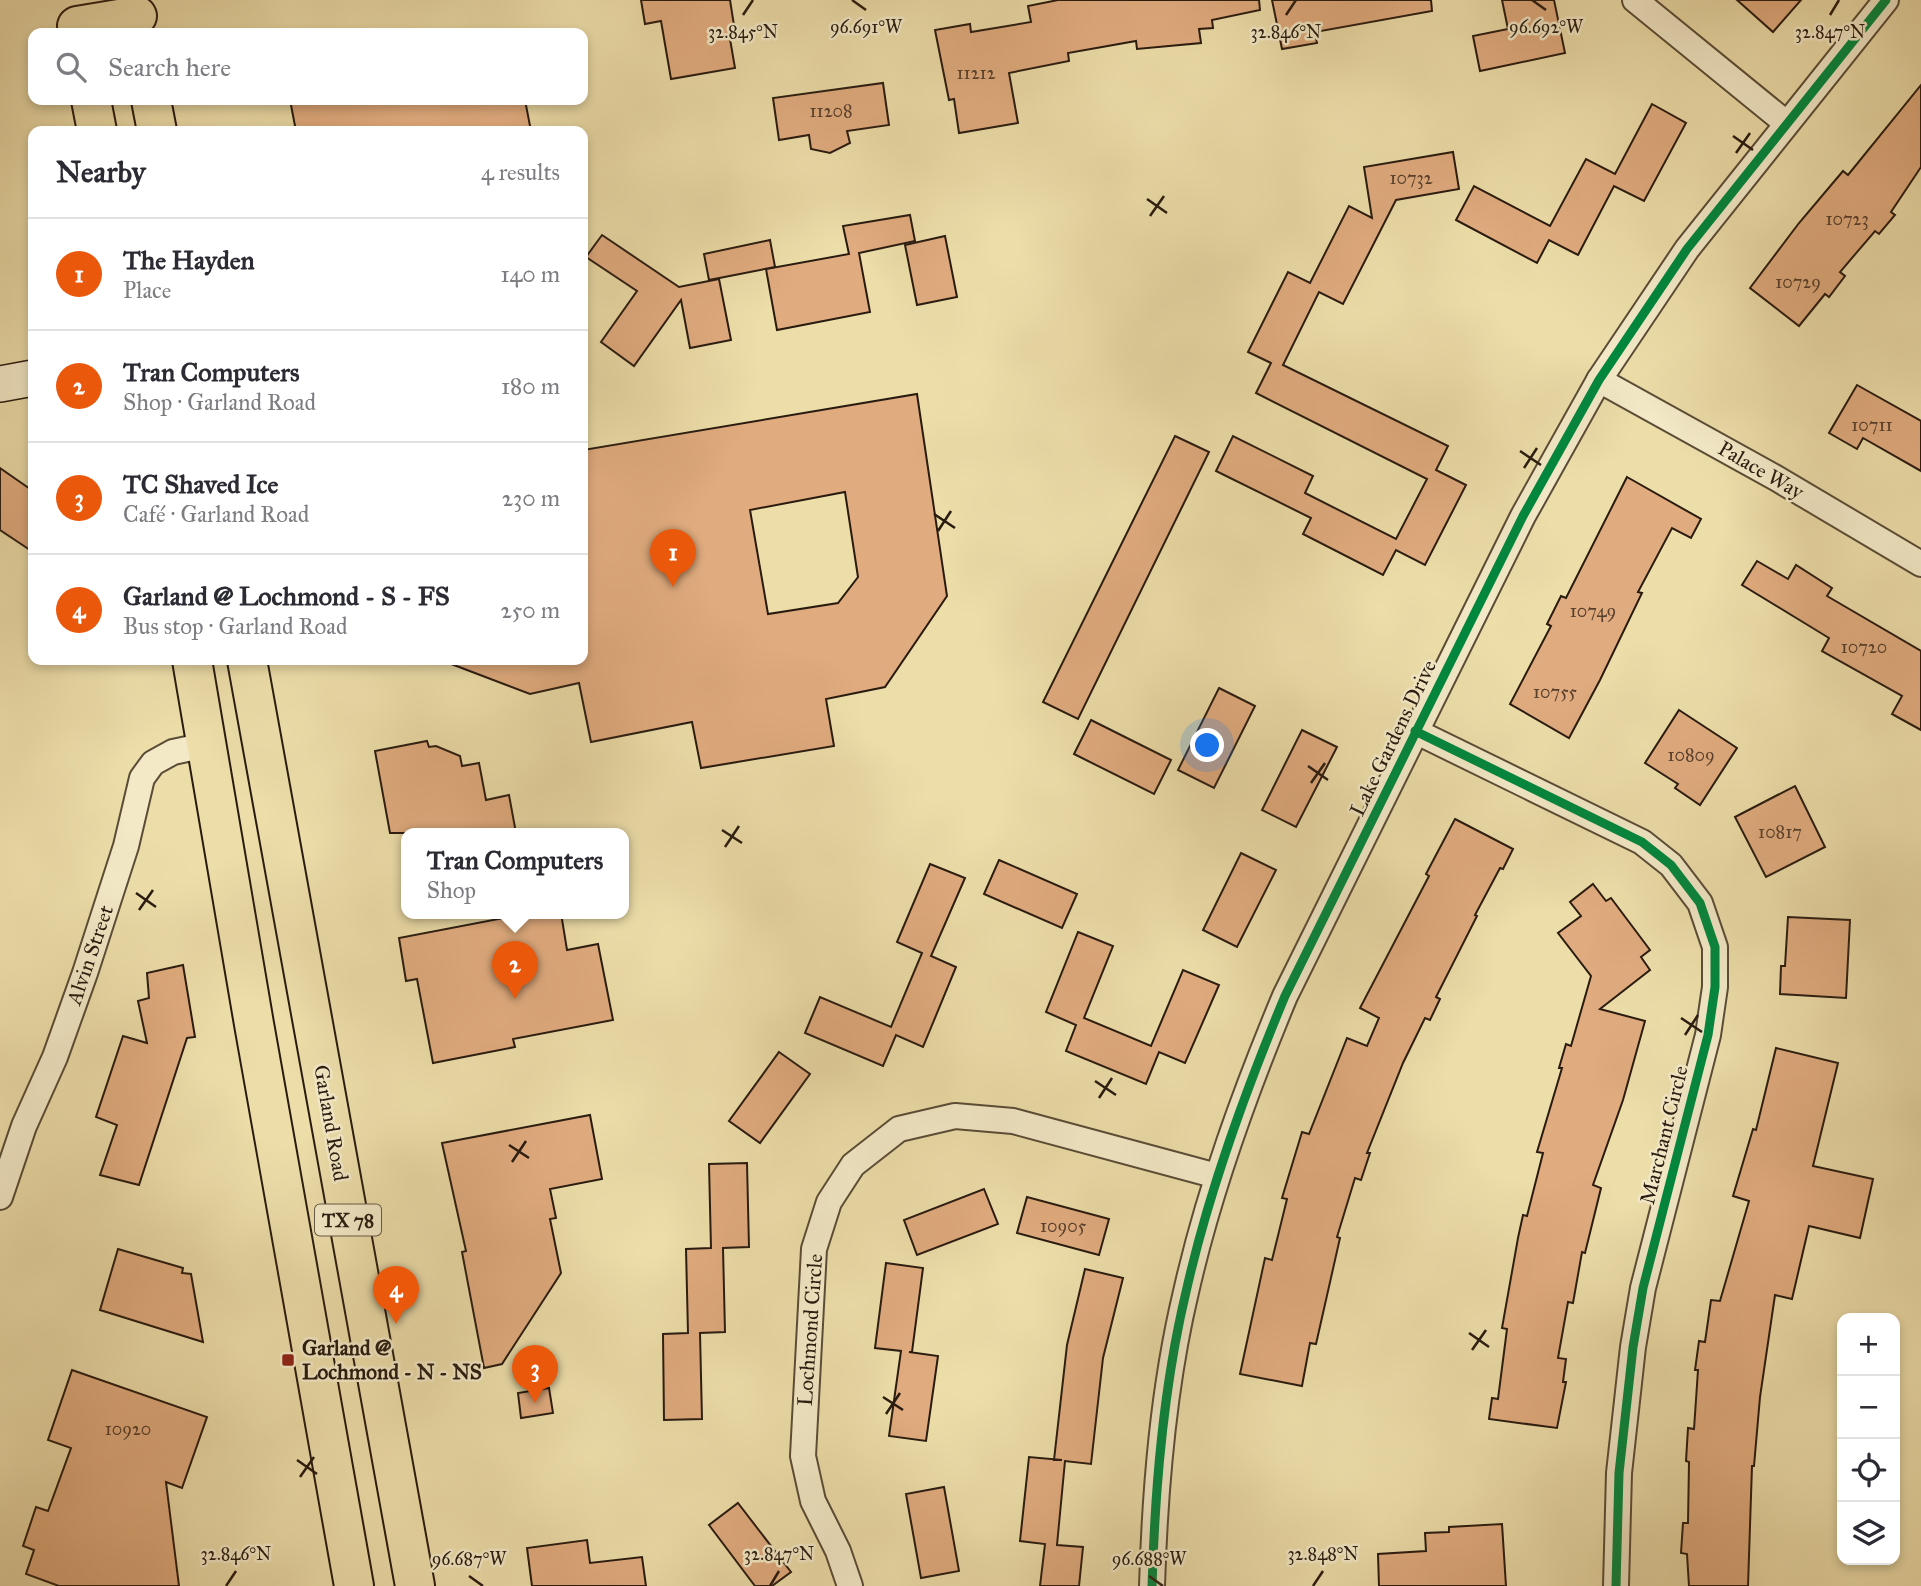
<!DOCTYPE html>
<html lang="en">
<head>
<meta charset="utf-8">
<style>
  body { margin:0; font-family:"IM FELL Great Primer",serif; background:#f7f7f7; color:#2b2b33 }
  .controls { position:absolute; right:21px; bottom:21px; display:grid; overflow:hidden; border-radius:14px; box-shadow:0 4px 10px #0003 }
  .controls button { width:63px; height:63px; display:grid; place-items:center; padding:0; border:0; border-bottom:2px solid #e1e1e2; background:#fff; color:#2b2b33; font:35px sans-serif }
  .you { position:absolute; left:1208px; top:746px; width:24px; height:24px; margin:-18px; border:5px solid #fff; border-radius:50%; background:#1a73e8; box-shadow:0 0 0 10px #1a73e833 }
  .badge { display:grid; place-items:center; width:46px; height:46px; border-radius:50%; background:#ea580c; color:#fff; font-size:23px; font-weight:700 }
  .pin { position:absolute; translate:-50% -58px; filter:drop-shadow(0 2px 4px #0008) }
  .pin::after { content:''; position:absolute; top:37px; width:24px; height:21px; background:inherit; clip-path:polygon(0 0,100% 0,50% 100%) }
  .popup { position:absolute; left:401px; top:828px; width:228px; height:91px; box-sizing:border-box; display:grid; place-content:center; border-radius:14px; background:#fff; filter:drop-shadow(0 2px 5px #0005); font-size:23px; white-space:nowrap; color:#7c7c81 }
  .popup b { font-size:26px; color:#2b2b33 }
  .popup::after { content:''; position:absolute; left:50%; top:100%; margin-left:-14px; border:14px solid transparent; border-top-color:#fff }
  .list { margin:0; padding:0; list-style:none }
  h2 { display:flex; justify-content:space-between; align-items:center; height:91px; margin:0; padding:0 28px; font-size:30px }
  h2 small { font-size:23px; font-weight:400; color:#7c7c81 }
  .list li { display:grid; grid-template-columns:46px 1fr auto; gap:21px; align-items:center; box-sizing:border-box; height:112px; padding:0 28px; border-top:2px solid #e1e1e2 }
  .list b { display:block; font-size:26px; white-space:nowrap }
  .list p { margin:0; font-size:23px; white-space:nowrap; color:#7c7c81 }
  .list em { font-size:23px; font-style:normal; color:#7c7c81 }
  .icon { flex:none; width:38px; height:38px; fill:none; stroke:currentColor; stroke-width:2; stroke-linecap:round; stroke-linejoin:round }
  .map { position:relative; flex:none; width:1921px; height:1586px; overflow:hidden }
  .search { position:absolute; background:#fff; box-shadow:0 4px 10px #0003; left:28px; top:28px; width:560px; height:77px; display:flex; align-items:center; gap:18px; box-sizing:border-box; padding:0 24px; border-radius:14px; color:#7c7c81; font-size:26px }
  .panel { position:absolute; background:#fff; box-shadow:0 4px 10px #0003; left:28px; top:126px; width:560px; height:539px; border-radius:14px }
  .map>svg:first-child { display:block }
  .building { fill:#e0ab7e; stroke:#291b10; stroke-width:2; fill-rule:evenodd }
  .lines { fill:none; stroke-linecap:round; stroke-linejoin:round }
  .street-casing { stroke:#5a4c36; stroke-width:28 }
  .secondary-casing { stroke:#291b10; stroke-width:38 }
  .primary-casing { stroke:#291b10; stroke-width:42 }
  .street { stroke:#f3e9c7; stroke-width:24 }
  .secondary { stroke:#f3e9c7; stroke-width:35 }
  .primary { stroke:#ecdda9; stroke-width:38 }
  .cycleway-casing { stroke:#f3e9c7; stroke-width:13 }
  .cycleway { stroke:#00873e; stroke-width:9 }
  .ticks { fill:none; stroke:#291b10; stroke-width:2.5 }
  .poi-dot { fill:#8f2418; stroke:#f3e9c7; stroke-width:2.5 }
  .labels { text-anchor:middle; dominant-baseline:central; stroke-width:5; stroke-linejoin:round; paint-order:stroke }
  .number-label { font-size:18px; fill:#573f2c }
  .shield { fill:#f3e9c7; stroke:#665947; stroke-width:2 }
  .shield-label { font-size:19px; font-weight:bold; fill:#291b10 }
  .street-label { font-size:21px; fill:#291b10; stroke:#f3e9c7 }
  .poi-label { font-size:21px; font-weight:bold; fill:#291b10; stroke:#f3e9c7; text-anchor:start }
  .ticks-label { font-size:18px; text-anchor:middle; fill:#291b10; stroke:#f3e9c7; stroke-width:5; stroke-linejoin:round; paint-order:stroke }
</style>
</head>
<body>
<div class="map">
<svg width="1921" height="1586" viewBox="0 0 1921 1586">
  <rect width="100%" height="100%" fill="#ecdda9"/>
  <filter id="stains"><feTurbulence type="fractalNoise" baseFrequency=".00286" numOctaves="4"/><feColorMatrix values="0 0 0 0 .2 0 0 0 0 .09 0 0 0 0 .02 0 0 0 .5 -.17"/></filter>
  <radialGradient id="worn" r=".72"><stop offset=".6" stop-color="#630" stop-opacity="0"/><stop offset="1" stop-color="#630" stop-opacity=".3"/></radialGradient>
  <g class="building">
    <path d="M641,0H730L736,38L730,39L735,68L671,79L661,21L645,24Z"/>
    <path d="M1058,0H1259L1260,10L1212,20L1213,28L1199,29L1201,43L1137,49L1136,41L1068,53L1069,61L1009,73L1018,123L959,133L954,99L949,100L935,30L970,24L971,32L1031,22L1028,6Z"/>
    <path d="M1272,0H1431L1432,11L1315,32L1317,43L1282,49Z"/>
    <path d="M1502,0H1554L1565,53L1480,71L1473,36L1508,29Z"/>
    <path d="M1737,0H1801L1773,32Z"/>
    <path d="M883,83L889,125L847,131L850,143L830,153L811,149L809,135L779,140L773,98Z"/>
    <path d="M1921,85V167L1891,212L1895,215L1879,234L1875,231L1840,272L1845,276L1829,297L1825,294L1799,326L1750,288L1799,223L1843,171L1848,175Z"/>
    <path d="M290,100H525L531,131H296Z"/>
    <path d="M1652,104L1686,123L1644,201L1614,186L1578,255L1549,240L1537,263L1456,220L1474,186L1550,226L1586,159L1615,174Z"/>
    <path d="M1453,152L1459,189L1396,200L1343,304L1319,292L1283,365L1448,446L1436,470L1466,485L1425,565L1396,550L1383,575L1303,534L1311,518L1216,471L1233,436L1313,476L1305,493L1396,539L1427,479L1256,393L1271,363L1248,352L1288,272L1310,283L1349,206L1372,218L1364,167Z"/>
    <path d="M910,215L915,241L859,253L870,312L777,330L766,269L849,254L843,226Z"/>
    <path d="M602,235L679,287L719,279L731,340L690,348L681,300L634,366L601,342L637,291L586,257Z"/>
    <path d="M945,236L957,297L917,305L905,245Z"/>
    <path d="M770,240L775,267L709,280L704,254Z"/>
    <path d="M1857,385L1921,421V471L1863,438L1857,449L1829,433Z"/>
    <path d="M917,394L947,596L885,687L826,699L834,746L701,768L692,722L591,742L579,683L530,694L446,662V660H583V450ZM845,492L858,577L838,603L768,614L750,510Z"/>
    <path d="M1175,436L1209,452L1078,719L1043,702Z"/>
    <path d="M0,468L33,491V552L0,530Z"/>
    <path d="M1627,477L1701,519L1691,538L1672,528L1638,592L1642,593L1600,680L1569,738L1510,704L1551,626L1547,624L1561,596L1566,598Z"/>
    <path d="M1757,561L1788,579L1796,565L1832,588L1827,596L1921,651V730L1892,714L1902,696L1822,651L1829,638L1742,585Z"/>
    <path d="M1219,688L1255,706L1214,788L1178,770Z"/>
    <path d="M1679,710L1737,748L1700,805L1675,788L1678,784L1645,763Z"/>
    <path d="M1091,720L1171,760L1154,794L1074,754Z"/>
    <path d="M1302,730L1337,747L1296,827L1262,810Z"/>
    <path d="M427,741L429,747L436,746L460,756L462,766L479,763L486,800L509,795L516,833H390L375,751Z"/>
    <path d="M1795,786L1825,847L1766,877L1735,817Z"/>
    <path d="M1455,819L1513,849L1503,869L1500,868L1475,915L1477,916L1436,997L1440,999L1430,1020L1425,1018L1403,1063L1367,1153H1370L1361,1180L1355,1178L1337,1237L1340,1238L1316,1344L1310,1343L1302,1386L1240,1374L1265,1258L1272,1260L1287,1199L1282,1198L1302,1132L1309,1134L1347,1038L1367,1046L1379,1018L1360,1008L1429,876L1426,874Z"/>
    <path d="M1241,853L1276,870L1237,947L1203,930Z"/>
    <path d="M999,860L1077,894L1062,928L984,894Z"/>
    <path d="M930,864L965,878L931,956L956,967L923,1047L896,1035L883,1066L805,1033L820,997L891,1027L922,953L897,942Z"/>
    <path d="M1593,884L1606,901L1611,898L1650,950L1641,957L1650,970L1600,1009L1645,1021L1623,1100L1593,1185L1601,1188L1585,1253L1582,1252L1573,1303L1568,1302L1558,1358L1566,1359L1563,1382H1566L1557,1428L1489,1419L1492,1398L1498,1399L1507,1329L1502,1328L1518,1238L1523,1215L1527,1216L1543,1153L1537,1152L1562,1068H1559L1566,1044L1571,1046L1591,976L1558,933L1581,916L1570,902Z"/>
    <path d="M529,913H561L567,950L598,944L613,1020L513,1039L515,1047L433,1063L417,979L406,981L399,938Z"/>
    <path d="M1788,917L1850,920L1846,998L1780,994L1781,966H1785Z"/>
    <path d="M1078,932L1113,946L1084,1018L1151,1046L1183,970L1219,985L1185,1063L1159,1052L1146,1084L1066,1051L1076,1025L1046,1012Z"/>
    <path d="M183,965L195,1037L187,1038L139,1185L100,1175L117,1125L96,1117L123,1036L147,1043L138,1001L149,998L147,973Z"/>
    <path d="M1776,1048L1838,1063L1813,1166L1873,1179L1860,1238L1809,1226L1792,1299L1775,1295L1760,1397L1754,1466H1752L1748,1586H1689L1687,1554L1681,1553L1683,1523H1688L1689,1462L1686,1461L1688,1428L1694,1429L1698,1370H1695L1699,1341L1705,1342L1711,1300L1720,1301L1749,1201L1733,1196L1753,1129L1756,1130Z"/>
    <path d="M779,1052L810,1074L760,1143L729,1121Z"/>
    <path d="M590,1115L602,1179L550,1189L556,1218L550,1219L561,1273L502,1364L484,1368L462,1252L466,1251L442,1143Z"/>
    <path d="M747,1163L749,1247L723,1248L725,1332L700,1333L702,1419L664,1420L663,1334L688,1333L686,1249L711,1248L709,1164Z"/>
    <path d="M984,1189L998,1224L917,1255L904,1220Z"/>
    <path d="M1027,1197L1109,1219L1099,1255L1017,1233Z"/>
    <path d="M118,1249L183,1268L182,1273L191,1274L203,1342L100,1310Z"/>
    <path d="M886,1263L923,1268L912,1352H909L938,1356L926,1441L889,1436L901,1351L875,1348Z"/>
    <path d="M1085,1269L1123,1278L1103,1358L1091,1464L1065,1461L1057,1545L1083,1547L1079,1586H1040L1045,1544L1020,1541L1029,1457L1062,1460H1054L1067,1345Z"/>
    <path d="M72,1370L207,1417L182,1488L166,1482L179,1586H59L26,1574L34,1550L23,1546L36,1507L48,1511L71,1448L48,1440Z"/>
    <path d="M549,1388L553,1413L521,1418L518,1393Z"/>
    <path d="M944,1487L959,1571L921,1578L906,1494Z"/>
    <path d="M738,1503L791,1572L772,1586H755L709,1525Z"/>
    <path d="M1502,1524L1506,1586H1379L1378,1554L1426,1551L1425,1533L1449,1532V1527Z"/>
    <path d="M587,1540L590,1563L642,1557L646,1586H532L527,1548Z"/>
  </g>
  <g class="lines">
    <g class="street-casing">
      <g id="street">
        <path d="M1635,0L1786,123"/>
        <path d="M1599,380L1776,478L1921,564"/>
        <path d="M1415,731L1642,842L1671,865L1700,903L1715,947V987L1708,1035L1643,1288L1633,1347L1619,1473L1616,1586"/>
        <path d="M0,1197L24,1126L55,1057L85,973L126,846L142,778L153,763L173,752L206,745"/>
        <path d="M850,1586L838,1551L813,1501L803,1456L814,1249L829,1202L853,1165L899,1129L955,1116L1013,1121L1217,1176"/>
        <path d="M1152,1586C1155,1488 1163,1388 1186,1292C1209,1190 1245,1092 1285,996L1523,516L1599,380L1687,249L1886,0"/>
      </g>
    </g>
    <g class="secondary-casing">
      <path id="secondary" d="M0,384L33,378"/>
    </g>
    <g class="primary-casing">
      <g id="primary">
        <path d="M77,26L137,16"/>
        <path d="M91,100L97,131"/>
        <path d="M151,100L157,131"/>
        <path d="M192,660L254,1024L354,1586"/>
        <path d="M247,660L415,1586"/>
      </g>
    </g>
    <use href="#street" class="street"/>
    <use href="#secondary" class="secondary"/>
    <use href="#primary" class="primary"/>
    <g class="cycleway-casing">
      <g id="cycleway">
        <path d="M1415,731L1642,842L1671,865L1700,903L1715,947V987L1708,1035L1643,1288L1633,1347L1619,1473L1616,1586"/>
        <path d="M1152,1586C1155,1488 1163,1388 1186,1292C1209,1190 1245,1092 1285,996L1523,516L1599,380L1687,249L1886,0"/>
      </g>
    </g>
    <use href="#cycleway" class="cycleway"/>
  </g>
  <path class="ticks" d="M852,0L866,10M1532,0L1546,10M743,15L753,0M1286,15L1296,0M1830,15L1839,0M1733,136L1753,150M1736,153L1750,133M1147,199L1167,213M1150,216L1164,196M1520,451L1541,465M1524,468L1537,448M934,514L955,528M938,531L951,511M1308,766L1328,780M1311,783L1325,763M722,830L742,843M725,847L739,826M136,893L156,907M139,910L153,890M1681,1018L1702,1032M1685,1035L1698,1015M1095,1081L1116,1095M1099,1098L1112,1078M509,1145L529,1158M512,1162L526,1141M1469,1333L1489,1347M1472,1350L1486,1330M883,1397L903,1410M886,1414L900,1393M297,1460L317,1474M300,1477L314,1457M469,1576L483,1586M1149,1576L1163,1586M226,1586L236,1571M770,1586L779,1571M1313,1586L1323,1571"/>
  <rect class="poi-dot" x="281" y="1353" width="14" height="14" rx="3.5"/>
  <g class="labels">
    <g class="number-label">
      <text x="976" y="73">11212</text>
      <text x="831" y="111">11208</text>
      <text x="1411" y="178">10732</text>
      <text x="1847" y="219">10723</text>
      <text x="1798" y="282">10729</text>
      <text x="1872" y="425">10711</text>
      <text x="1593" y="611">10749</text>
      <text x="1864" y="647">10720</text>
      <text x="1555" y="692">10755</text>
      <text x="1691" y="755">10809</text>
      <text x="1780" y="832">10817</text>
      <text x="1063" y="1226">10905</text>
      <text x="128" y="1429">10920</text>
    </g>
    <rect class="shield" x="315" y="1204.5" width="66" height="31" rx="5"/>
    <g class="shield-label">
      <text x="348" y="1220">TX 78</text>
    </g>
    <g class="street-label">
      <text transform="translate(1761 470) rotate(30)">Palace Way</text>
      <text transform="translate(1393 738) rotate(-64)">Lake Gardens Drive</text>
      <text transform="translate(90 955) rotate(-71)">Alvin Street</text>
      <text transform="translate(331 1123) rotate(80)">Garland Road</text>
      <text transform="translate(1664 1135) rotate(-76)">Marchant Circle</text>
      <text transform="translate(810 1330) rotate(-86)">Lochmond Circle</text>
    </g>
    <g class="poi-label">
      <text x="302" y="1348">Garland @<tspan x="302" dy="24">Lochmond - N - NS</tspan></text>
    </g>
  </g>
  <g class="ticks-label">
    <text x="866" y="33">96.691°W</text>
    <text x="1546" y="33">96.692°W</text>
    <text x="1830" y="38">32.847°N</text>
    <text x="743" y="38">32.845°N</text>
    <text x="1286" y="38">32.846°N</text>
    <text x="236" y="1560">32.846°N</text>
    <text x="779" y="1560">32.847°N</text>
    <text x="1323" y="1560">32.848°N</text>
    <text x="469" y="1565">96.687°W</text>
    <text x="1149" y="1565">96.688°W</text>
  </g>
  <rect width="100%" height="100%" filter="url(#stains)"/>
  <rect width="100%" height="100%" fill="url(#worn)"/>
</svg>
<div class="controls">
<button>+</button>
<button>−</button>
<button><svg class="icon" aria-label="locate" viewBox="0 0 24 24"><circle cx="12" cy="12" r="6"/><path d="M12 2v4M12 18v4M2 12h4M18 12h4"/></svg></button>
<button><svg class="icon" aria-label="layers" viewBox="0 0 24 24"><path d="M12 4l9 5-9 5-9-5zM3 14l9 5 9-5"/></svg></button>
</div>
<div class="you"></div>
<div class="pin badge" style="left:673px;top:587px">1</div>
<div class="pin badge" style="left:515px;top:999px">2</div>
<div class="popup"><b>Tran Computers</b>Shop</div>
<div class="pin badge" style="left:535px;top:1403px">3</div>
<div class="pin badge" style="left:396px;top:1324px">4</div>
<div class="search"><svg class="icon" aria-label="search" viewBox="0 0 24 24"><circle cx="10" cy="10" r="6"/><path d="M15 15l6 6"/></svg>Search here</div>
<section class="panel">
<h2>Nearby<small>4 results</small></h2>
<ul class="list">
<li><span class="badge">1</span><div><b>The Hayden</b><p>Place</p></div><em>140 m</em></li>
<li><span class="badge">2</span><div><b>Tran Computers</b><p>Shop · Garland Road</p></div><em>180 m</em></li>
<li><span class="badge">3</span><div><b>TC Shaved Ice</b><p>Café · Garland Road</p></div><em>230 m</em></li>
<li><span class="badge">4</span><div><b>Garland @ Lochmond - S - FS</b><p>Bus stop · Garland Road</p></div><em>250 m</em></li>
</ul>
</section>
</div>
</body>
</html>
